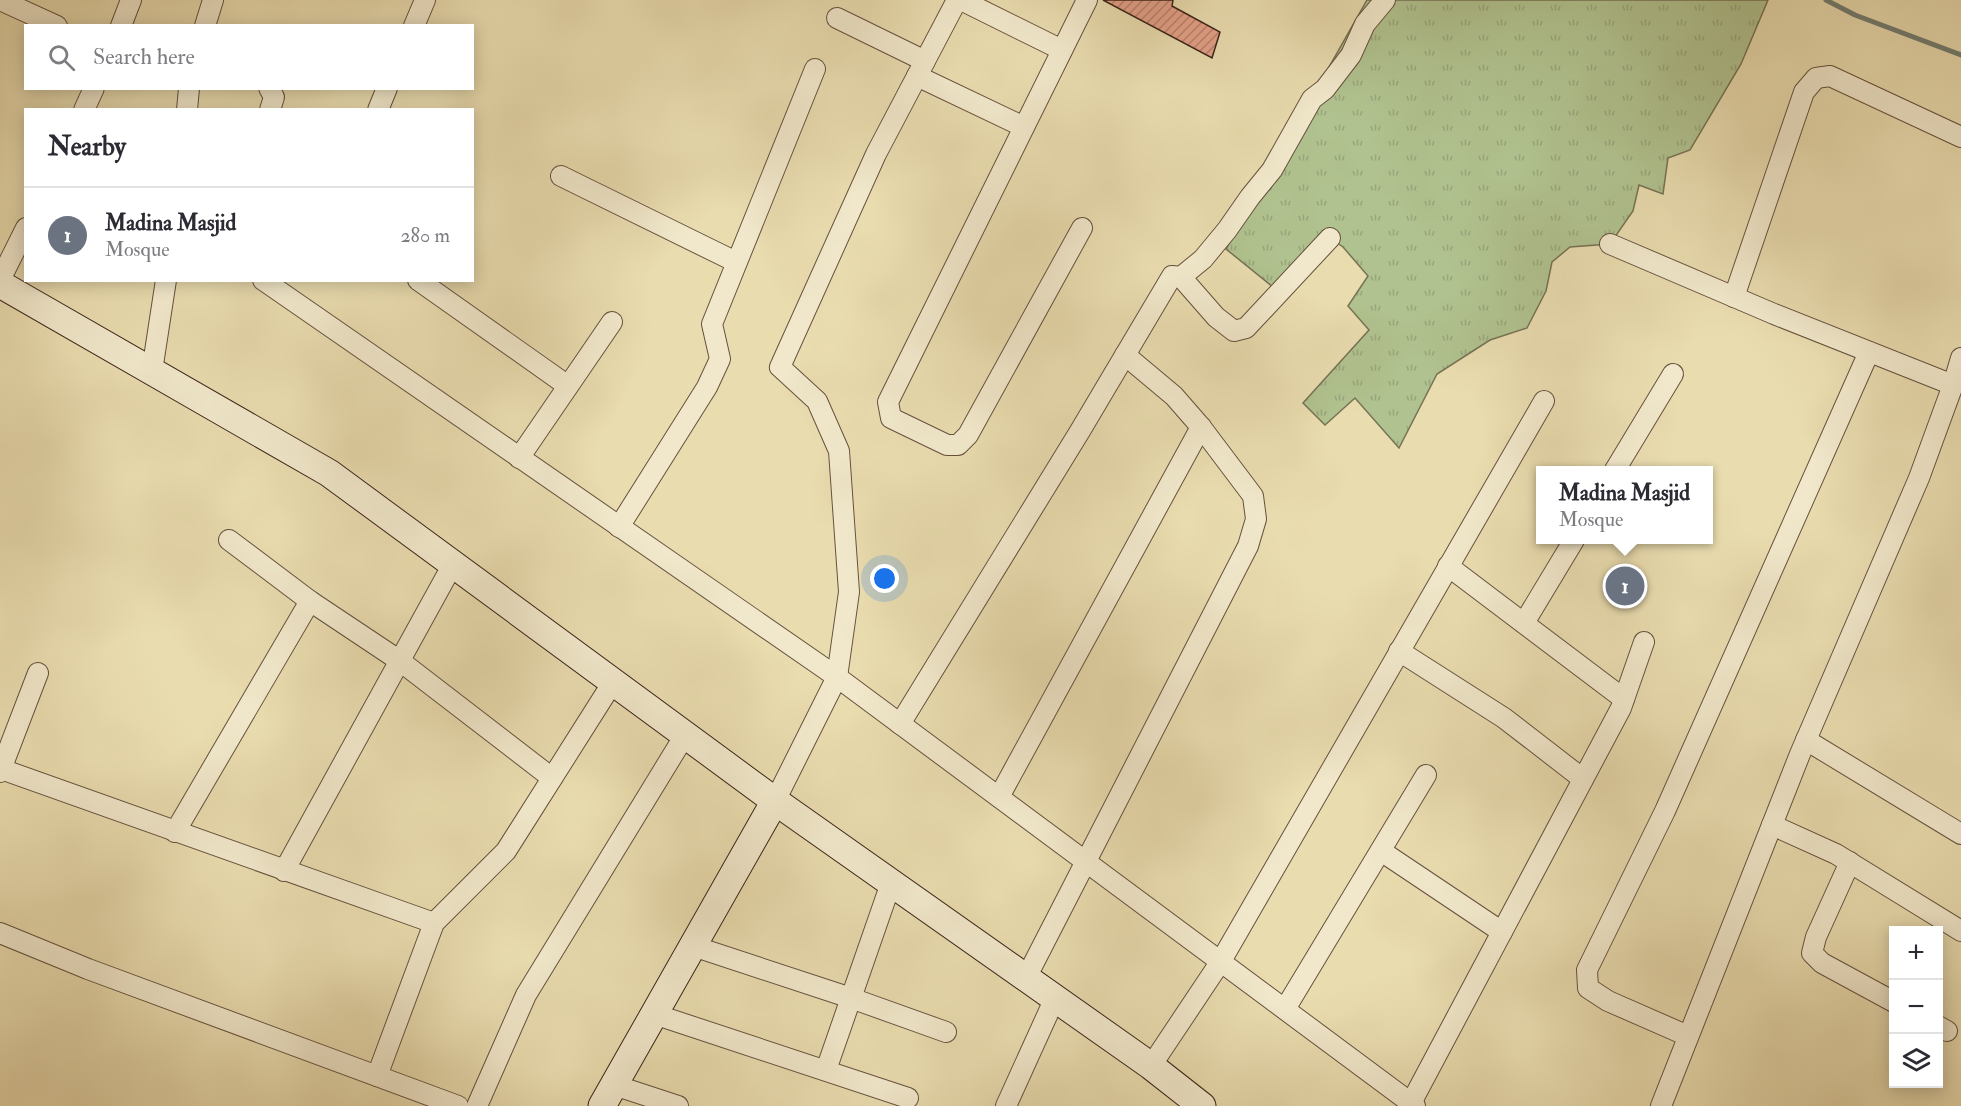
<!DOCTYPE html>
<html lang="en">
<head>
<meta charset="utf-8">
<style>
  body { margin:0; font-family:"IM FELL Double Pica",serif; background:#f2f2f3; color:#2b2b33 }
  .controls { position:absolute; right:18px; bottom:18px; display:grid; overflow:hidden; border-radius:0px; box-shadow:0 3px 15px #0003 }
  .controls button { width:54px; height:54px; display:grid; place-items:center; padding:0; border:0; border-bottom:2px solid #e1e1e2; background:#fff; color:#2b2b33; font:30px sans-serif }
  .you { position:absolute; left:885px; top:579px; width:21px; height:21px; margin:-15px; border:4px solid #fff; border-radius:50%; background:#1a73e8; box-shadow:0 0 0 9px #1a73e833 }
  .badge { display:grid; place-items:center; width:39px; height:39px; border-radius:50%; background:#0f766e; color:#fff; font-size:20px; font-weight:700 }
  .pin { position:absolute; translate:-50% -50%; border:3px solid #fff; box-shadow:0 2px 6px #0006 }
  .popup { position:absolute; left:1536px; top:466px; width:177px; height:78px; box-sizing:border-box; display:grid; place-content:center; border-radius:0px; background:#fff; filter:drop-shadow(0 2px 4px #0005); font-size:20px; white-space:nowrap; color:#7c7c81 }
  .popup b { font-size:22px; color:#2b2b33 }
  .popup::after { content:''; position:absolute; left:50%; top:100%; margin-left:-12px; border:12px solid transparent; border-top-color:#fff }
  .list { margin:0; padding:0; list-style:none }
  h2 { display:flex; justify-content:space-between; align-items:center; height:78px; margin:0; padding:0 24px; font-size:26px }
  h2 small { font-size:20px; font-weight:400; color:#7c7c81 }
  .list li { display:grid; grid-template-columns:39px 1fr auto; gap:18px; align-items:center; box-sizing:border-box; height:96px; padding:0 24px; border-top:2px solid #e1e1e2 }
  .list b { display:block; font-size:22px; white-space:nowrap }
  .list p { margin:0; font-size:20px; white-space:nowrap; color:#7c7c81 }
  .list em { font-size:20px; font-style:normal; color:#7c7c81 }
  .icon { flex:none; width:33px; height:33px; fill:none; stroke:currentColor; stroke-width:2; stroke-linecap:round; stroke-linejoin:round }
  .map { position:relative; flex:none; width:1961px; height:1106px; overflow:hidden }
  .search { position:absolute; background:#fff; box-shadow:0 3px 15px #0003; left:24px; top:24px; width:450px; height:66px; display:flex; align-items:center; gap:15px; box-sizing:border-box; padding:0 21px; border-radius:0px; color:#7c7c81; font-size:22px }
  .panel { position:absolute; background:#fff; box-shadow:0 3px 15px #0003; left:24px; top:108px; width:450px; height:174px; border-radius:0px }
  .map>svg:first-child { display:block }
  .grass { fill:url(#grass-tufts); stroke:#767254; stroke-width:1.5 }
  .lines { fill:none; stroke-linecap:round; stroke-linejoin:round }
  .stream { stroke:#727e72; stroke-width:5 }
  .building { fill:url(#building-hatch); stroke:#3b2319; stroke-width:1.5 }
  .street-casing { stroke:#66513e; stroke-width:22 }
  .secondary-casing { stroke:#3b2319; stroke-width:29 }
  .street { stroke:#f1e8cb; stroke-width:20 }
  .secondary { stroke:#f1e8cb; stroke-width:27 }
</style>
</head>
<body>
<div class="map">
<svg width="1961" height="1106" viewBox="0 0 1961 1106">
  <defs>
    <pattern id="grass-tufts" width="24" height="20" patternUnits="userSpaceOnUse" patternTransform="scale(1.5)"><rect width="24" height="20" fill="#b0c28f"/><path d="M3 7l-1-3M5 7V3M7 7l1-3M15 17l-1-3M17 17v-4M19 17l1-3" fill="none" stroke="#98a67b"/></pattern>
    <pattern id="building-hatch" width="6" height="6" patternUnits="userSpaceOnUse" patternTransform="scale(1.5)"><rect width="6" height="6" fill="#e3a087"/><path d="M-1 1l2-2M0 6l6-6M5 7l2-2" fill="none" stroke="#b9826e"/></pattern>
  </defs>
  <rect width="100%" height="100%" fill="#e9dcaf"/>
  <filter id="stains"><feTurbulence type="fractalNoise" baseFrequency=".00333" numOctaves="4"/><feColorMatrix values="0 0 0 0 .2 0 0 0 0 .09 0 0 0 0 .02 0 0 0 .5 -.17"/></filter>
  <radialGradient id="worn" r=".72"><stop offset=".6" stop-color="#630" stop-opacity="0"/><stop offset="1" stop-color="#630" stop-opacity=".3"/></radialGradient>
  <path class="grass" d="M1367,0H1768L1741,64L1690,150L1668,158L1663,194L1639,185L1633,211L1610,244L1570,247L1552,262L1546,291L1527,328L1490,340L1437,374L1399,448L1355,398L1325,425L1303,403L1369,330L1348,306L1368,276L1343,247L1330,238L1279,292L1226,249Z"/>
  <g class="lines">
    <path class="stream" d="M1826,0L1855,15L1961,55"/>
  </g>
  <path class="building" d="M1103,0H1173L1172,6L1220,32L1212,58Z"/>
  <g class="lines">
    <g class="street-casing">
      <g id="street">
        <path d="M0,0L57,26"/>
        <path d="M961,0L1062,50"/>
        <path d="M837,18L925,61"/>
        <path d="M121,26L131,0"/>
        <path d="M205,26L213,0"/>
        <path d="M414,26L425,0"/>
        <path d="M917,76L1024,127"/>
        <path d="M269,88L274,97L270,110"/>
        <path d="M84,110L94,88"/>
        <path d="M187,110L189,88"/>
        <path d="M378,110L387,88"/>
        <path d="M561,176L736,262"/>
        <path d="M1082,228L968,435L958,445H947L891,418L888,402L1087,0"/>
        <path d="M1610,244L1774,314L1953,385"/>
        <path d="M1181,277L1203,259L1227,230L1250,197L1272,170L1312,99L1325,89L1351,55L1365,24L1385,0"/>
        <path d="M0,280L26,228"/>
        <path d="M263,280L837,677L1415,1106"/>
        <path d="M418,280L568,386"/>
        <path d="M1734,297L1804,92L1816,78L1830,76L1961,137"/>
        <path d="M152,371L166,280"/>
        <path d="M519,458L612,322"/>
        <path d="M1615,470L1673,374"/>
        <path d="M619,527L707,387L720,359L712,324L815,69"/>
        <path d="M229,540L310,601L400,661L552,778"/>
        <path d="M1448,566L1624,699"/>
        <path d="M1524,623L1574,540"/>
        <path d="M1399,651L1504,718L1583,779"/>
        <path d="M900,724L1080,431L1172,276L1181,277L1216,317L1234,331L1246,328L1330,238"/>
        <path d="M1806,740L1961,834"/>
        <path d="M1,769L434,923"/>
        <path d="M0,772L38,673"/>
        <path d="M999,797L1201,427"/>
        <path d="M775,801L837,677L849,592L839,451L817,401L780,367L876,154L957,0"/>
        <path d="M1772,825L1836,854L1961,931"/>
        <path d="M175,832L310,601"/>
        <path d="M1381,851L1502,932"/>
        <path d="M1850,862L1816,937L1812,953L1822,963L1894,1002"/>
        <path d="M284,871L453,564"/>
        <path d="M0,933L88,969L458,1106"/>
        <path d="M693,946L851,998L946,1032"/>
        <path d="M1026,978L1248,546L1256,519L1253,496L1201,427L1174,396L1125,355"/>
        <path d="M1285,1009L1426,775"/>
        <path d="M654,1014L908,1098"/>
        <path d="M1938,1026L1947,1031"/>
        <path d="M1688,1036L1608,1001L1588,988L1587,970L1665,811L1869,352"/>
        <path d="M1151,1066L1221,961L1544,401"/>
        <path d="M826,1070L891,883"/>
        <path d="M377,1076L434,923L506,851L613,682"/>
        <path d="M614,1085L678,1106"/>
        <path d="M1411,1103L1621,708L1644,642"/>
        <path d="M477,1106L526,995L685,735"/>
        <path d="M1006,1106L1055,998"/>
        <path d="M1661,1106L1800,754L1919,478L1953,385L1961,358"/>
      </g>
    </g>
    <g class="secondary-casing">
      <g id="secondary">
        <path d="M0,284L329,473L775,801L1151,1066L1202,1106"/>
        <path d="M602,1106L775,801"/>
      </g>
    </g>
    <use href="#street" class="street"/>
    <use href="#secondary" class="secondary"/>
  </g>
  <rect width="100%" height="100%" filter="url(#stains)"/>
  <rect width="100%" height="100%" fill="url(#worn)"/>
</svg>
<div class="controls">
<button>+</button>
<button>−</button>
<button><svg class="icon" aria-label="layers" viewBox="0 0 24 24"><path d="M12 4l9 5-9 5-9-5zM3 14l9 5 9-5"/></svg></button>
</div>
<div class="you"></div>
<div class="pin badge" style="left:1625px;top:586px;background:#6b7280">1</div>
<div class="popup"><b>Madina Masjid</b>Mosque</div>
<div class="search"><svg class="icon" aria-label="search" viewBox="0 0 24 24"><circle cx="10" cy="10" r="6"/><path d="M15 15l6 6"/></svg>Search here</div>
<section class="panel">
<h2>Nearby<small></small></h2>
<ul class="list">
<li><span class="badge" style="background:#6b7280">1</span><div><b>Madina Masjid</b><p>Mosque</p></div><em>280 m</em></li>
</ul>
</section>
</div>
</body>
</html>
